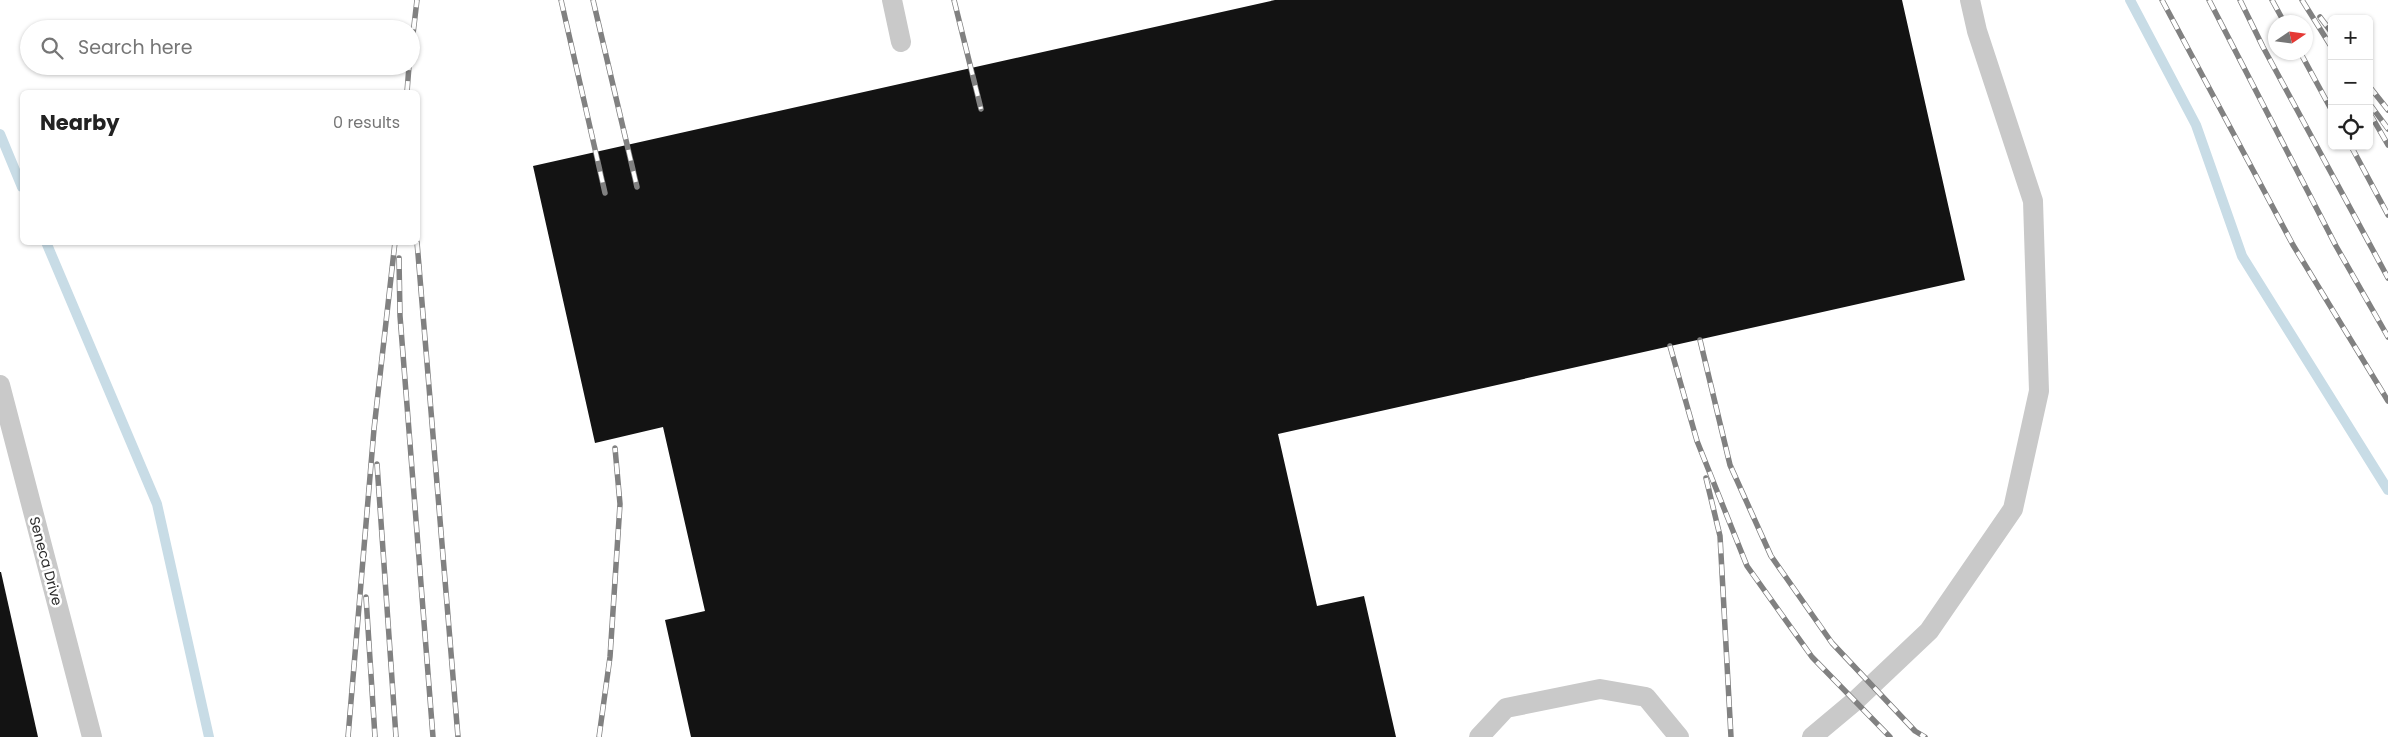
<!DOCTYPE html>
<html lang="en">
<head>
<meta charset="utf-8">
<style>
  body { margin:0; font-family:Poppins,sans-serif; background:#f2f2f2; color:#222 }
  .controls { position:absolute; right:15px; top:15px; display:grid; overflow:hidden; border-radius:8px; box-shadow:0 1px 4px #0004 }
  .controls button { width:45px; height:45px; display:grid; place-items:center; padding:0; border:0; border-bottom:1px solid #e0e0e0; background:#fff; color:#222; font:25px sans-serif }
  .compass { position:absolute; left:2268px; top:15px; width:45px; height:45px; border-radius:50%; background:#fff; box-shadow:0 1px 4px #0004; rotate:77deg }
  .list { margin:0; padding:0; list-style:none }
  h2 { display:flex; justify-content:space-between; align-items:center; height:65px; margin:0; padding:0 20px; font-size:21px }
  h2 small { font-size:16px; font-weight:400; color:#767676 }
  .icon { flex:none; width:28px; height:28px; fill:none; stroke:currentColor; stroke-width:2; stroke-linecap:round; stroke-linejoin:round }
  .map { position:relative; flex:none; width:2388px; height:737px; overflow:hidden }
  .search { position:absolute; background:#fff; box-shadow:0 1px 4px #0004; left:20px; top:20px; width:400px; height:55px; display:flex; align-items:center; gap:12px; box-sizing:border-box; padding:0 18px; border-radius:28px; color:#767676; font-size:19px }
  .panel { position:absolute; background:#fff; box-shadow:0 1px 4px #0004; left:20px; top:90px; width:400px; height:155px; border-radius:8px }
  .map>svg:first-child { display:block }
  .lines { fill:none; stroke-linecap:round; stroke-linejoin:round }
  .stream { stroke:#c8dce6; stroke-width:10 }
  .building { fill:#131313 }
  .service { stroke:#c9c9c9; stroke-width:20 }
  .rail-casing { stroke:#818181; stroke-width:5.5 }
  .rail { stroke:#fff; stroke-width:4; stroke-dasharray:11; stroke-linecap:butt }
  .labels { text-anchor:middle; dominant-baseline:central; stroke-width:5; stroke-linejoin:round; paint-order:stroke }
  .street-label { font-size:14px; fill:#2c2c2c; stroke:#fff }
</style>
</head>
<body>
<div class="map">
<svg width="2388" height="737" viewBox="0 0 2388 737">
  <rect width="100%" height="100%" fill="#fff"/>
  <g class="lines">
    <g class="stream">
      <path d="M2130,0L2196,125L2242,256L2388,490"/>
      <path d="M0,134L22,187"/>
      <path d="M46,242L157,504L209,737"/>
    </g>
  </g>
  <g class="building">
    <path d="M1275,0H1902L1965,280L1278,434L1317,606L1364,596L1396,737H691L665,620L705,611L663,427L595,443L533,166Z"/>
    <path d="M0,572H1L38,737H0Z"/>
  </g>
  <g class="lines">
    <g class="service">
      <path d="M892,0L901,42"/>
      <path d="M0,385L92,737"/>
      <path d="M1479,737L1506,708L1600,689L1646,697L1679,737"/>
      <path d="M1812,737L1855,701L1929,631L2013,509L2039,391L2033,201L1977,31L1970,0"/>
    </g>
    <g class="rail-casing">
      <g id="rail">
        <path d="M561,0L605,193"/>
        <path d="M593,0L637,187"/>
        <path d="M954,0L981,109"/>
        <path d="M2162,0L2293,245L2388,401"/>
        <path d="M2209,0L2336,246L2388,337"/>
        <path d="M2240,0L2263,47L2388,278"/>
        <path d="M2272,0L2284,22"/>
        <path d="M2302,0L2332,48"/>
        <path d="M2320,17L2332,33"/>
        <path d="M411,51L417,0"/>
        <path d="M2300,52L2332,111"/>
        <path d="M2369,86L2388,110"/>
        <path d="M407,92L409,66"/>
        <path d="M2369,103L2388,129"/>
        <path d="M2369,112L2388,145"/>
        <path d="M2351,146L2388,215"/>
        <path d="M417,242L458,737"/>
        <path d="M399,258L400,316L433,737"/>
        <path d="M1700,340L1730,465L1771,556L1832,643L1915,731L1925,737"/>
        <path d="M1670,346L1697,441L1747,566L1812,657L1890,737"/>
        <path d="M377,464L396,737"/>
        <path d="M1706,478L1720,536L1731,737"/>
        <path d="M366,597L375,737"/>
        <path d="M348,737L374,429L395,242"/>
        <path d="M599,737L610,657L620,504L615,448"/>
      </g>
    </g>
    <use href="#rail" class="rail"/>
  </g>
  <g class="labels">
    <g class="street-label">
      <text transform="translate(46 561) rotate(75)">Seneca Drive</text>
    </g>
  </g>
</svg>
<div class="controls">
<button>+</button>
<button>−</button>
<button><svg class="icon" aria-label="locate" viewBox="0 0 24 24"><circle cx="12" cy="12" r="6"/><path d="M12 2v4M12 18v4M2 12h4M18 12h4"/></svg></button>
</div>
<svg class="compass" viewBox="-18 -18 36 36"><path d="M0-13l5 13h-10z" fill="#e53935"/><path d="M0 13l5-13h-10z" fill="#767676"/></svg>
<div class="search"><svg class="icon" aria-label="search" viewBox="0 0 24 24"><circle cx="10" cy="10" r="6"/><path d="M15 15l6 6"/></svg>Search here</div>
<section class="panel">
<h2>Nearby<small>0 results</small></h2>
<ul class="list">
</ul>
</section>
</div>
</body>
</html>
